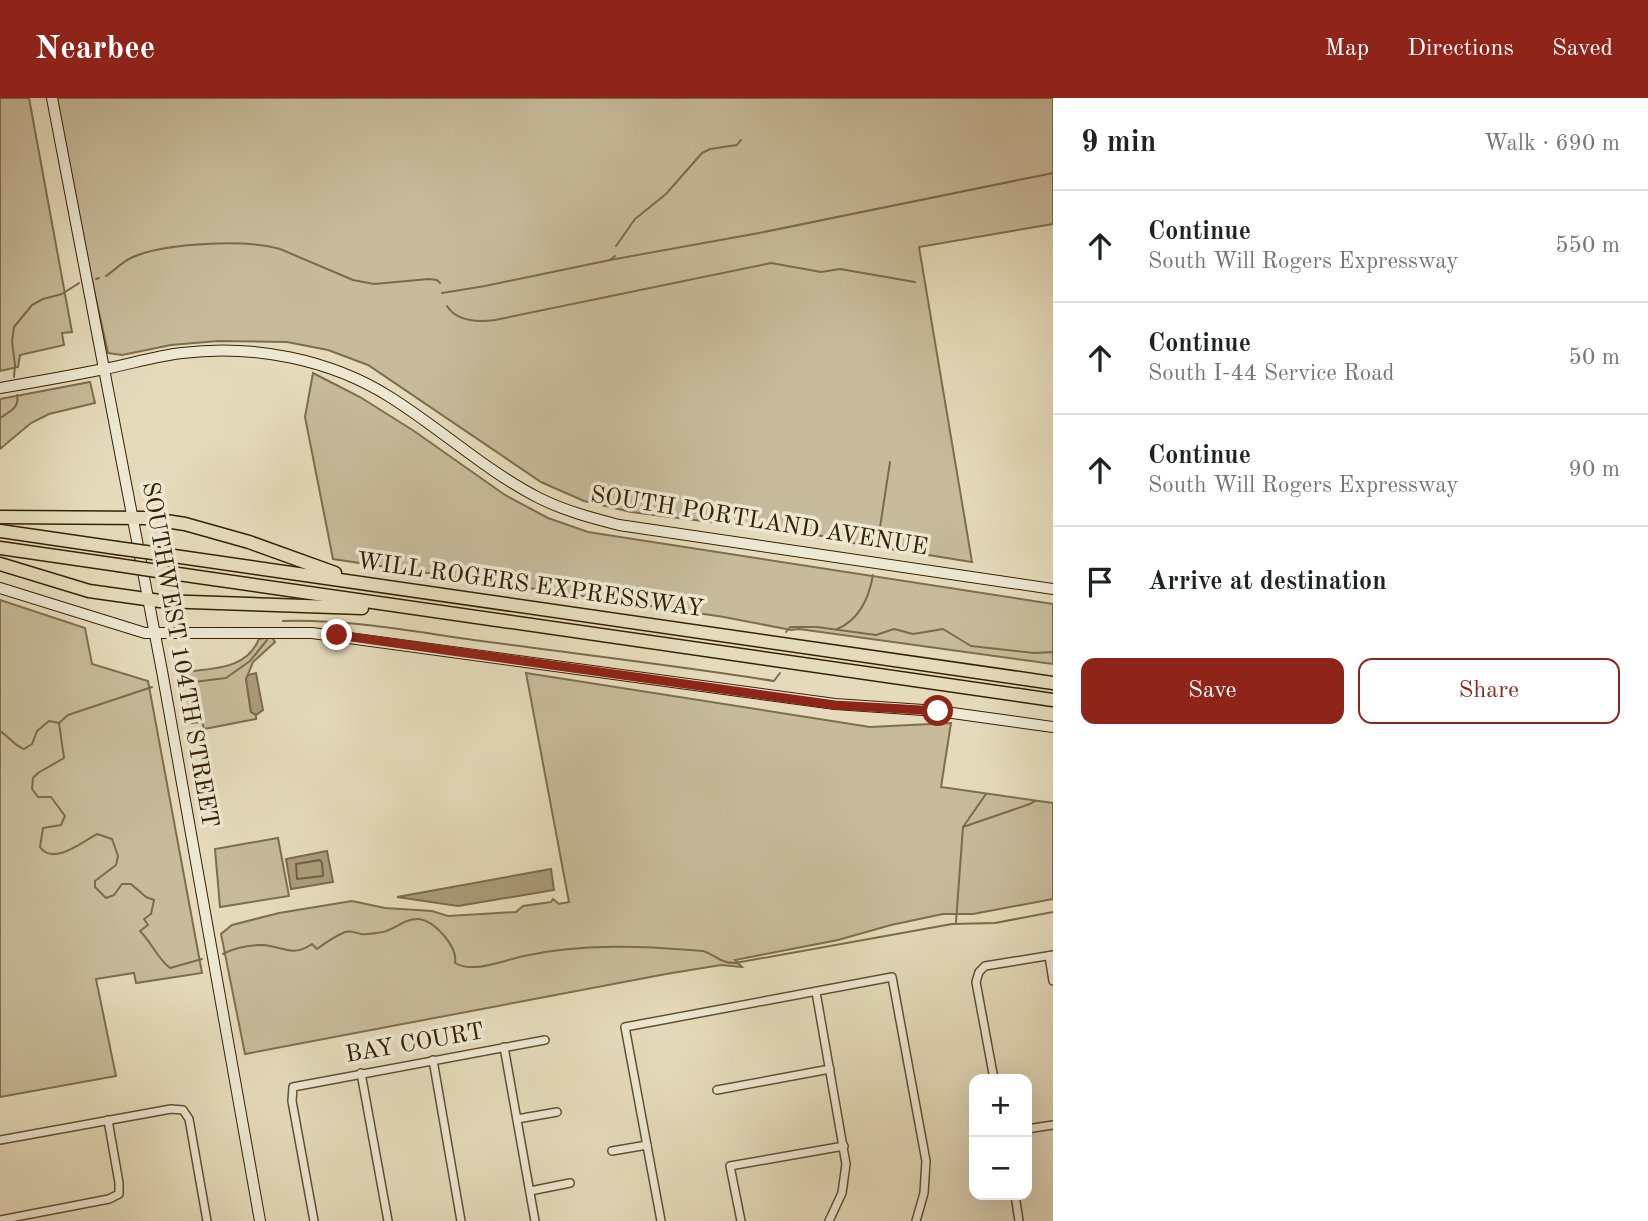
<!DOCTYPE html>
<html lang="en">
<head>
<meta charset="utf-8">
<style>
  body { margin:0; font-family:"Old Standard TT",serif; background:#f6f6f6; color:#202124 }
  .controls { position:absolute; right:21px; bottom:21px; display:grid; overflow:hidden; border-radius:14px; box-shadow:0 7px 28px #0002 }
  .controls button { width:63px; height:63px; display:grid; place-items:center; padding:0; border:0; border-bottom:2px solid #e0e0e0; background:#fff; color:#202124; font:35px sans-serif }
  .stop { position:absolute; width:21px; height:21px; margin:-16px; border:5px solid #8f2418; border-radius:50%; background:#fff }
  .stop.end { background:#8f2418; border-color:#fff; box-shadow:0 2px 7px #0008 }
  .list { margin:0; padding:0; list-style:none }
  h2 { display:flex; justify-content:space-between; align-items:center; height:91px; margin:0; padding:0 28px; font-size:30px }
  h2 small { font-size:23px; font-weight:400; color:#757577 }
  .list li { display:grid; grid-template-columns:46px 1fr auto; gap:21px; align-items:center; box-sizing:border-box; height:112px; padding:0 28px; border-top:2px solid #e0e0e0 }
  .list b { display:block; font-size:26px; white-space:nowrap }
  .list p { margin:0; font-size:23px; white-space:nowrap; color:#757577 }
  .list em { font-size:23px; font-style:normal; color:#757577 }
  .actions { display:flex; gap:14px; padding:21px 28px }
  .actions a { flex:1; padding:16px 0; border:2px solid #8f2418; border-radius:14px; text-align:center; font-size:24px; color:#8f2418 }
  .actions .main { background:#8f2418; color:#fff }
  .icon { flex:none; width:38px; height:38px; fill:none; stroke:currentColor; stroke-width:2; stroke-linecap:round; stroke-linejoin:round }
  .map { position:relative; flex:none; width:1053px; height:1123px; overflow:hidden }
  header { display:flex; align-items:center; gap:42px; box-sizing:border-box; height:98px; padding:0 35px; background:#8f2418; color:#fff }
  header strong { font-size:33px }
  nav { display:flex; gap:38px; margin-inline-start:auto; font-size:24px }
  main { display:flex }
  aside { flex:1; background:#fff }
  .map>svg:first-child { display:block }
  .green { fill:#c7bb9c; stroke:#7f6e4e; stroke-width:2 }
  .water { fill:#aa9c7c; stroke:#7c6b4a; stroke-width:2 }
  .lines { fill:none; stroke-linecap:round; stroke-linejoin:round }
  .shore { stroke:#705e3e; stroke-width:2 }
  .stream { stroke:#7c6b4a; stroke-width:2 }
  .street-casing { stroke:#62502f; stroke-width:10 }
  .secondary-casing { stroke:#372100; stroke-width:12 }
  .highway-casing { stroke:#372100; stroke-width:15 }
  .street { stroke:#eee8d3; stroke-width:7 }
  .secondary { stroke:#eee8d3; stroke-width:10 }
  .highway { stroke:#e5dbbc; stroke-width:12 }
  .highway-bridge-casing { stroke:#372100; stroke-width:15; stroke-linecap:butt }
  .highway-bridge { stroke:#e5dbbc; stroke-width:12 }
  .route { stroke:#8f2418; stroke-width:9 }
  .labels { text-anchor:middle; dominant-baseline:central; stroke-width:7; stroke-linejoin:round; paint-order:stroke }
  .street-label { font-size:24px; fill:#372100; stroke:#eee8d3 }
</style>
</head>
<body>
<header>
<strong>Nearbee</strong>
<nav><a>Map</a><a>Directions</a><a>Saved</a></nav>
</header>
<main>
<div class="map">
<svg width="1053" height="1123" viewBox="0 0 1053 1123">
  <rect width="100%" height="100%" fill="#e5dbbc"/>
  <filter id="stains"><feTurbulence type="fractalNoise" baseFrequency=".00286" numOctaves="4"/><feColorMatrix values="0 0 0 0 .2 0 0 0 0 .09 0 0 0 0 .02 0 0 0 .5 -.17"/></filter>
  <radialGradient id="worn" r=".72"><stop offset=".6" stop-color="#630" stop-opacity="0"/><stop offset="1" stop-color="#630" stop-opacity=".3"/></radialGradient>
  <g class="green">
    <path d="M0,0H29L72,234L62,235L64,247L20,257L18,269L0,273Z"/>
    <path d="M56,0H1053V126L919,149L972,464L847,444L846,441L631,414L584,403L541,384L368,267L328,252L287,244L218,243L171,247L122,257L108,255L80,129Z"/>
    <path d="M313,275L360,299L414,333L505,397L548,420L588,434L1053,506V566L799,531L791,532L724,519L333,461L305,319Z"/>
    <path d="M90,284L95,305L49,316L31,325L0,351V301Z"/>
    <path d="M0,502L85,530L92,566L148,583L202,875L136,885L134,875L96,881L116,978L0,999Z"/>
    <path d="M272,539L275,544L253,564L246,581L251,614L256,617V621L204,631L202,624L192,625L184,574C213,570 246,572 259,541Z"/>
    <path d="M526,575L870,629L951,625L941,689L1053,705V801L973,816H943L891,827L838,842L735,862L742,869L721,867L666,876L245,956L221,836L232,827L279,815L352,803L385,810L432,813L448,818L516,814L523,808L551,804L553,801L559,806L569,804Z"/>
    <path d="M278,740L289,798L220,809L215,751Z"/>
  </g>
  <g class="water">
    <path d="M256,575L263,612L256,617L251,614L246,581L248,577Z"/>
    <path d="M327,753L333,784L291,791L286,761Z"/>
    <path d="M551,771L554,792L458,808L397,799Z"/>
  </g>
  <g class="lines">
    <path class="shore" d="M320,762L322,765L323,778L297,781L296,766Z"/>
    <g class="stream">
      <path d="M616,148L635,121L666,96L702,55L710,51L737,47L741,42"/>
      <path d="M610,162L759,135L1053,75"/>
      <path d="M106,178C115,172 123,163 133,159C165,145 246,141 280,151L353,182L374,186L429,181L437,182L440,185"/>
      <path d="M96,181L99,180"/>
      <path d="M442,195L485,188L610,162L615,158"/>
      <path d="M447,208C457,224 479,224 495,222L771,165L821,174L840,171L915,184"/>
      <path d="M14,279L15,267L12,243L14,229L32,207L43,201L62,196L79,185"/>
      <path d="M0,320C9,314 20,310 17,297"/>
      <path d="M877,449L890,364"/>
      <path d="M283,523C352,521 421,535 489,544C584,557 679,568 774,583L780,575"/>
      <path d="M837,531C859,522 869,500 873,477"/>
      <path d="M786,534L790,529H817L876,537L894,531L913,536L943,531L971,548L1034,555L1053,554"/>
      <path d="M177,586L226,580L250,563L267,542"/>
      <path d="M59,625L64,660L38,675L33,680L32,691L38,699H51L65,718L61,727L43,730L40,749C53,768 82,744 97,736L112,741L118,758L116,767L95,783V789L106,800L114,797L122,786H131L146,799L154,802L151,816L144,821L148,827L140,833C152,845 157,860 170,870L202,861"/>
      <path d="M0,633C10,639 13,647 24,651L32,646L37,633L49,623L59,625L68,617L152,589"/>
      <path d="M963,729L986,696"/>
      <path d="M956,824L963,729L1030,706L1035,703"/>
      <path d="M223,856C236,849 248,847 262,847C283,848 292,860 312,846L317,851C325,845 336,838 345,834C351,832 355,835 361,836C368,837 376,835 383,834C396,831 405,820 419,821C435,823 458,849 455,865C473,876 504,862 524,858C582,845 644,848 703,853C717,857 719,865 735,865L952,826L995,825L1053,814"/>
    </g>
    <g class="street-casing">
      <g id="street">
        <path d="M1049,858L1053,883"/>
        <path d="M816,894L846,1066L842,1095L829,1123"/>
        <path d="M504,949L535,1123"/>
        <path d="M433,962L461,1123"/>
        <path d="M361,975L388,1123"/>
        <path d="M994,981L976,884L979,874L985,868L1053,857"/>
        <path d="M717,992L830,971"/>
        <path d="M517,1021L557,1014"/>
        <path d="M1027,1031L1053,1027"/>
        <path d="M0,1042L171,1011L183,1012L189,1021L207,1123"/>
        <path d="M612,1053L647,1047"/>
        <path d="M530,1093L570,1085"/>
        <path d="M1015,1097L1019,1123"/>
        <path d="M0,1122L109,1101L119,1096V1085L108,1022"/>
        <path d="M314,1123L292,1003L293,989L545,942"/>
        <path d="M661,1123L625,929L892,879L926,1063L924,1095L916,1123"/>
        <path d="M741,1123L730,1068L844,1048"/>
      </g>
    </g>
    <g class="secondary-casing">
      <g id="secondary">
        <path d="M52,0L162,573L260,1123"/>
        <path d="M0,290C35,284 69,278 104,271C130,266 156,258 182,255C252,246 330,261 390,299C441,331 486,373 539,400C565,413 592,420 619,427L1053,491"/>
        <path d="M0,490L145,535H312L835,606L938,613L1053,629"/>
      </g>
    </g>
    <g class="highway-casing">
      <g id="highway">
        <path d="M0,419L146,420L185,426L249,444L335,475"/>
        <path d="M0,433L117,450"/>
        <path d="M0,450L118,467"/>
        <path d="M160,456L1053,585"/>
        <path d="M0,466L89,493L160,503L362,510"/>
        <path d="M164,474L1053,602"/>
      </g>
    </g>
    <use href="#street" class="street"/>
    <use href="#secondary" class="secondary"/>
    <use href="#highway" class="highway"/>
    <g class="highway-bridge-casing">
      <g id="highway-bridge">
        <path d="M117,450L160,456"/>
        <path d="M118,467L164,474"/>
      </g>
    </g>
    <use href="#highway-bridge" class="highway-bridge"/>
  </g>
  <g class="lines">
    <path class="route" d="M337,537L835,607L938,613"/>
  </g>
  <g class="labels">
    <g class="street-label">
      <text transform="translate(759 424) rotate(9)">SOUTH PORTLAND AVENUE</text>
      <text transform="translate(530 488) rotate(8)">WILL ROGERS EXPRESSWAY</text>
      <text transform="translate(179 557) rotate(80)">SOUTHWEST 104TH STREET</text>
      <text transform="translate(415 946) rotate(-10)">BAY COURT</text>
    </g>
  </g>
  <rect width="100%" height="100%" filter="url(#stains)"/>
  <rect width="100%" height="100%" fill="url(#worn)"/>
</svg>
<div class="controls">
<button>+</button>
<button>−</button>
</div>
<div class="stop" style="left:938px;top:613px"></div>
<div class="stop end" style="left:337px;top:537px"></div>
</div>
<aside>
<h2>9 min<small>Walk · 690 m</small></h2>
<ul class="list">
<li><svg class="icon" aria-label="ahead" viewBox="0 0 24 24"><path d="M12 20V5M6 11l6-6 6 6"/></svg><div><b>Continue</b><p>South Will Rogers Expressway</p></div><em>550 m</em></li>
<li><svg class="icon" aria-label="ahead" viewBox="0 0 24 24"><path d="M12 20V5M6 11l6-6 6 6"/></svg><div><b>Continue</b><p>South I-44 Service Road</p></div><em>50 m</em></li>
<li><svg class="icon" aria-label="ahead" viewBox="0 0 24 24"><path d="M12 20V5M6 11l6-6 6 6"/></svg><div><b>Continue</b><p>South Will Rogers Expressway</p></div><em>90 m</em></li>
<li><svg class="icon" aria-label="arrive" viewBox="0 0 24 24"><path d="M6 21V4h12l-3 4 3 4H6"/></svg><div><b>Arrive at destination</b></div></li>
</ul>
<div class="actions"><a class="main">Save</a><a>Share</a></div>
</aside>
</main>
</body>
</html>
